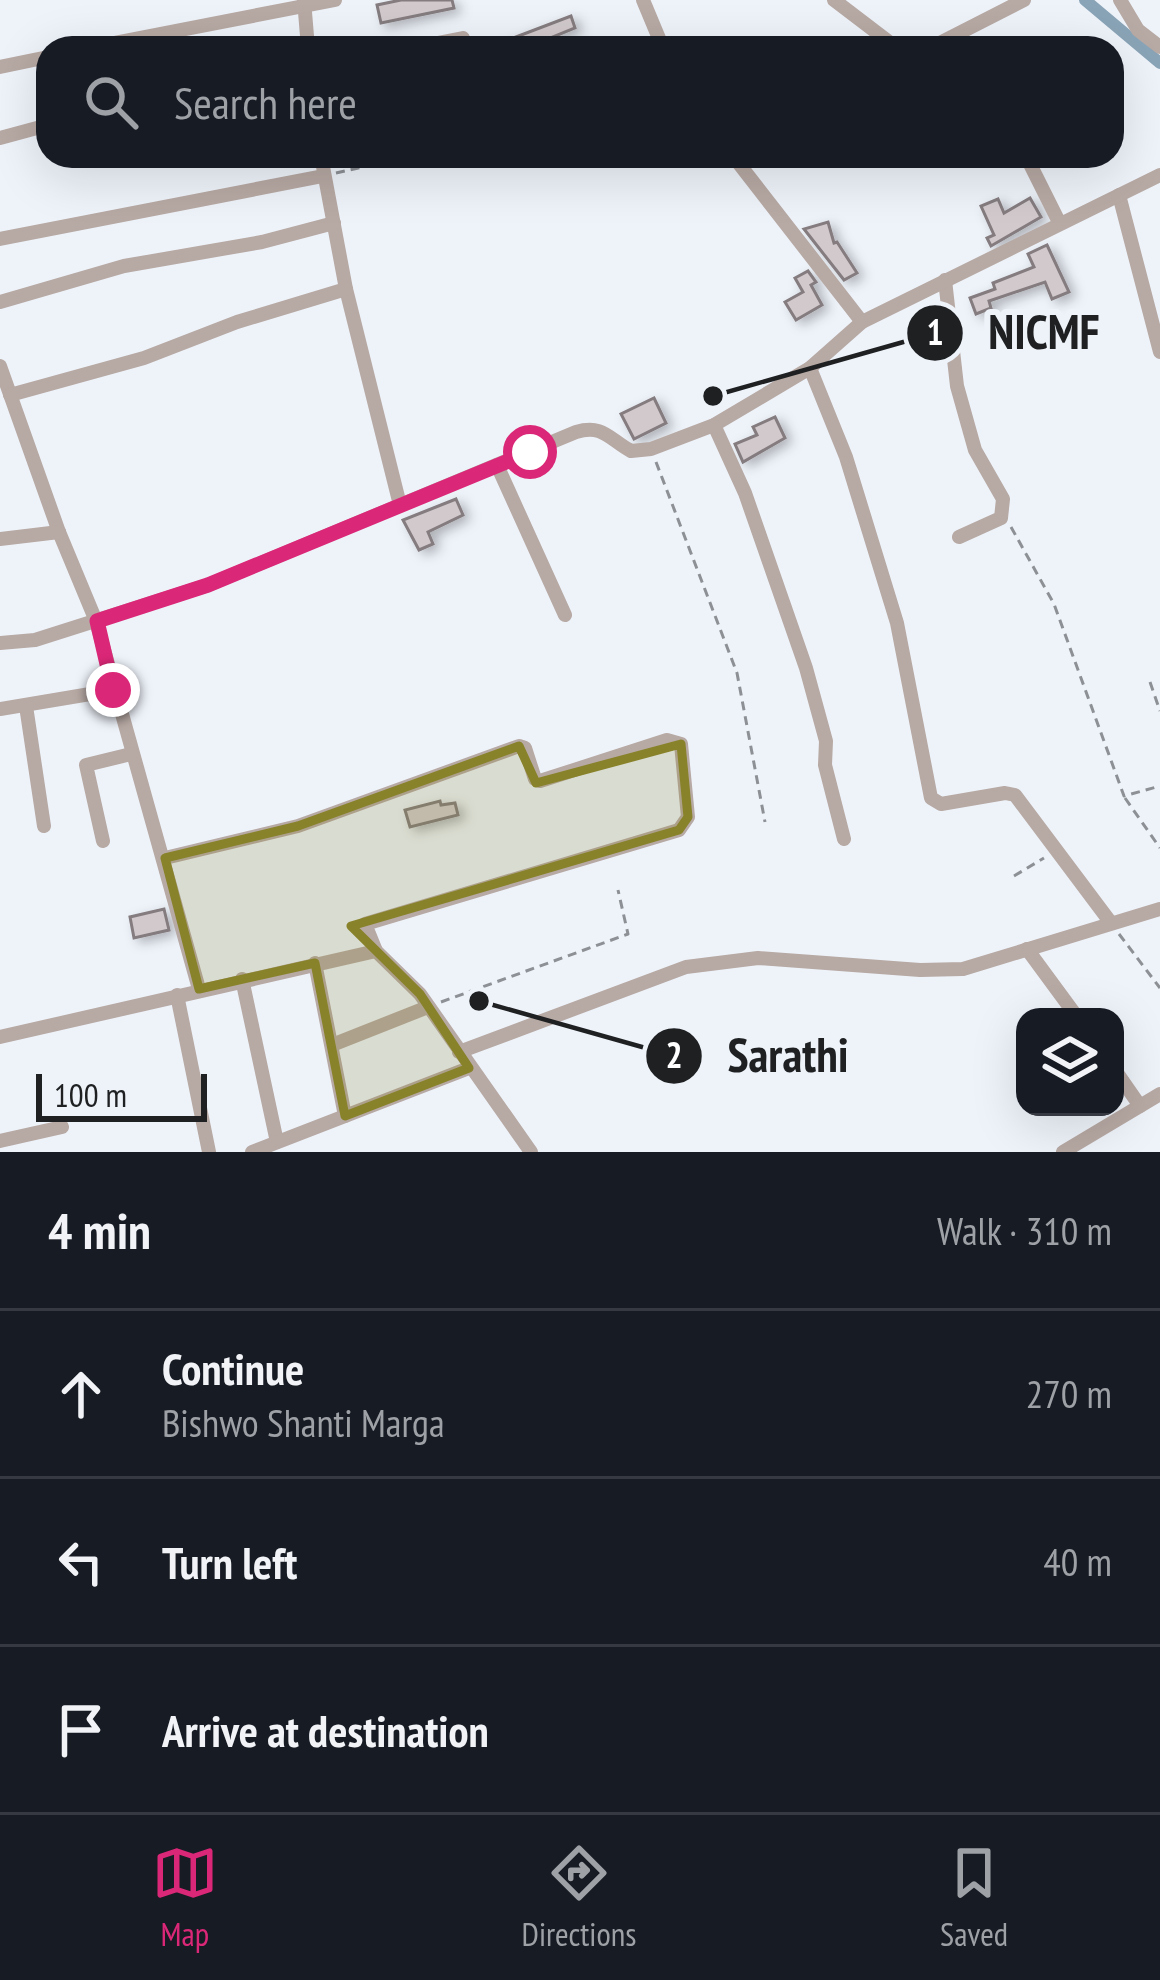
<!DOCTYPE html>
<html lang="en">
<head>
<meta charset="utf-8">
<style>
  body { margin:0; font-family:"PT Sans Narrow",sans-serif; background:#242831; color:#f1f3f6 }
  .controls { position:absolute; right:36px; bottom:36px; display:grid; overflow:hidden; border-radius:24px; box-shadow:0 12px 48px #0002 }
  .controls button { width:108px; height:108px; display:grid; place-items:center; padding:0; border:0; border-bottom:3px solid #363941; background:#171b24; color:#f1f3f6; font:60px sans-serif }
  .scale { position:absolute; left:36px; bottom:30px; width:171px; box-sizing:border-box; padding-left:12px; border:6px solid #1e2022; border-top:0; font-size:33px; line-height:42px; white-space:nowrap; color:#1e2022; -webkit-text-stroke:9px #eef3fa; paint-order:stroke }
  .stop { position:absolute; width:36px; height:36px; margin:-27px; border:9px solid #db2777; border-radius:50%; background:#fff }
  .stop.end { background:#db2777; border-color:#fff; box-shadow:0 3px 12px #0008 }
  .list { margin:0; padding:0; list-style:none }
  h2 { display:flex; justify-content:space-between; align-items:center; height:156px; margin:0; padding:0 48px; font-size:51px }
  h2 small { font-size:39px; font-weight:400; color:#9ea1a6 }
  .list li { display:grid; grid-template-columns:78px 1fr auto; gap:36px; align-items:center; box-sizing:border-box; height:168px; padding:0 48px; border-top:3px solid #363941 }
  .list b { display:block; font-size:45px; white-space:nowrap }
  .list p { margin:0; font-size:39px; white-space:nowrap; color:#9ea1a6 }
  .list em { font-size:39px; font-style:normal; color:#9ea1a6 }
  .icon { flex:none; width:66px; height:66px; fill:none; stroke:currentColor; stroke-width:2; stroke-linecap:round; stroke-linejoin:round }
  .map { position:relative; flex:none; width:1160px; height:1152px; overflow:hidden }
  .search { position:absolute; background:#171b24; box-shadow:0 12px 48px #0002; left:36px; right:36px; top:36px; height:132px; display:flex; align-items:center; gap:30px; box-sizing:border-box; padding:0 42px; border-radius:36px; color:#9ea1a6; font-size:45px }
  .sheet { height:660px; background:#171b24 }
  nav { display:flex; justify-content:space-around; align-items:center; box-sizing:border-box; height:168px; border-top:3px solid #363941; background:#171b24; font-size:33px; color:#9ea1a6 }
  nav a { display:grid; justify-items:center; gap:6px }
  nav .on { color:#db2777 }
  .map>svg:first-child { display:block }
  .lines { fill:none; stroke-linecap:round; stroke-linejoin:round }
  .canal { stroke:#8aa4b7; stroke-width:12 }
  .building { fill:#d1c9cc; stroke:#847c7f; stroke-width:3; filter:url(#shadow) }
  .path { stroke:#8d9196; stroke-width:3; stroke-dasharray:9 6; stroke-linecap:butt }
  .minor { stroke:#b7a9a4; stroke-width:14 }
  .route { stroke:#db2777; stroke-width:15 }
  .marked { fill:#88822a; fill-opacity:0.2; stroke:#88822a; stroke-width:9; stroke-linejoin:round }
  .leader { fill:none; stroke:#1e2022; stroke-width:4.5 }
  .callout-dot { fill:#1e2022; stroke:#eef3fa; stroke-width:4.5 }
  .mark-label { font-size:36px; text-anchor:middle; font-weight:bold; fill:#fff }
  .callout-label { font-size:48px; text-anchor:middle; font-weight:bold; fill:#1e2022; stroke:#eef3fa; stroke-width:12; stroke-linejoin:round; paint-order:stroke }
</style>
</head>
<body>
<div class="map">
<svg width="1160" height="1152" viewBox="0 0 1160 1152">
  <defs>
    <filter id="shadow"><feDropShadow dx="6" dy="4" stdDeviation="6" flood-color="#0004"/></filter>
  </defs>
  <rect width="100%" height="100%" fill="#eef3fa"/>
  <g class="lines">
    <path class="canal" d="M1085,0L1160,63"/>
  </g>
  <g class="building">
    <path d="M401,0H452L454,8L381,23L377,5Z"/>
    <path d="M571,16L575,28L526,48H487Z"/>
    <path d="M1030,198L1041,217L991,246L987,238L994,235L981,206L998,199L1004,213Z"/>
    <path d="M828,222L834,243L837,242L857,273L844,280L804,229Z"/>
    <path d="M1047,245L1069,292L1052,299L1045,282L989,301L991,308L976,314L970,298L995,289L993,283L1034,267L1028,254Z"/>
    <path d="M808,271L816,282L811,285L822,305L796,320L785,302L803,292L795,278Z"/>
    <path d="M654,398L666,423L634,439L621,414Z"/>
    <path d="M775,417L785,438L743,462L735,444L757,435L753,427Z"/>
    <path d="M456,499L463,515L428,532L433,544L419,550L403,520Z"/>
    <path d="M440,801L441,805L455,803L458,815L410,827L405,810Z"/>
    <path d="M164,909L169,930L134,938L130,917Z"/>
  </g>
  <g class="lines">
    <g class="path">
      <path d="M336,173L411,156"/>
      <path d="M656,462L737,673L765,822"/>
      <path d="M1011,527L1054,604L1124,796L1160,786"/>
      <path d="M1150,682L1160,711"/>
      <path d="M1125,798L1160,848"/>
      <path d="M1014,876L1044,858"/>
      <path d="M1119,934L1160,988"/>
      <path d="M441,1002L628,934L618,890"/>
    </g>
    <g class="minor">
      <path d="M304,0L308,48"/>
      <path d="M643,0L663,48"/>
      <path d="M834,0L897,48"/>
      <path d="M1120,0L1138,30L1160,47"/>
      <path d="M88,48L335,0"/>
      <path d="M412,48L463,38"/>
      <path d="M930,48L1024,0"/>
      <path d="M0,67L48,57"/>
      <path d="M0,138L48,125"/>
      <path d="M321,156L346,289L400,505"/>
      <path d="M733,156L862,322"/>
      <path d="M1026,156L1059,222"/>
      <path d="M1119,195L1160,352"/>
      <path d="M0,239L323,176"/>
      <path d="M945,280L957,386L975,450L1003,499L1001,518L959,537"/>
      <path d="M0,302L124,266L262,242L334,223"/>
      <path d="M0,366L59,532L96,621L199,989"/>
      <path d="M810,368L846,457L897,623L931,798L941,804L1005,793L1015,795L1111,923"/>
      <path d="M10,395L144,358L237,322L346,289"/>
      <path d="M714,425L745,493L806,668L826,741L825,765L844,839"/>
      <path d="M497,465L565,615"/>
      <path d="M0,539L59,532"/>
      <path d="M0,643L35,640L208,585L576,432C603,424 609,439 631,451L651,449L714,425L810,368L862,322L1160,175"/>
      <path d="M26,706L44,826"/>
      <path d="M0,709L114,690"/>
      <path d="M103,841L86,765L131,754"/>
      <path d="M165,858L298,826L519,746L525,748L535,779L540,781L667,740L681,744L688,817L679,830L365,924L376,951L420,994L531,1152"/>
      <path d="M1027,949L1077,1017"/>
      <path d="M315,963L345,1116"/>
      <path d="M242,979L277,1142"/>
      <path d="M177,995L209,1152"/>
      <path d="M0,1037L376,951"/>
      <path d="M332,1045L428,1007"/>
      <path d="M459,1052L686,967L758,958L920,970L963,969L1160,909"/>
      <path d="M1115,1070L1140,1106"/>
      <path d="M0,1141L62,1127"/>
      <path d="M252,1152L469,1068"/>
      <path d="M1063,1152L1160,1094"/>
    </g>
  </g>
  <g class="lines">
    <path class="route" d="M113,690L97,621L208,585L530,452"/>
  </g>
  <path class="marked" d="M681,744L688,817L679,830L351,926L420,994L469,1068L345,1116L315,963L199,989L165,858L298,826L519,746L536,783Z"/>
  <path class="leader" d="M713 396L935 333M479 1001L674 1056"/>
  <g class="callout-dot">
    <circle cx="713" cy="396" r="12"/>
    <circle cx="479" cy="1001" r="12"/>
    <circle cx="935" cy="333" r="30"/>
    <circle cx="674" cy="1056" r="30"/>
  </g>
  <g class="mark-label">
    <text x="935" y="345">1</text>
    <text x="674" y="1068">2</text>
  </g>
  <g class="callout-label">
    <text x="1044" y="349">NICMF</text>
    <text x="788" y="1072">Sarathi</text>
  </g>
</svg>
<div class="controls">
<button><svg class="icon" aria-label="layers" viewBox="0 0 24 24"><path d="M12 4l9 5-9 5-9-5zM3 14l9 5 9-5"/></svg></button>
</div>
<div class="scale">100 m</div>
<div class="stop" style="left:530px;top:452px"></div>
<div class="stop end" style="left:113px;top:690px"></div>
<div class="search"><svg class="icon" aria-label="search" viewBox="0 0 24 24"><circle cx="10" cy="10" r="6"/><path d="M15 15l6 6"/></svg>Search here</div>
</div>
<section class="sheet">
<h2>4 min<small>Walk · 310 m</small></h2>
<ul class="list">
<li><svg class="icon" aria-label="ahead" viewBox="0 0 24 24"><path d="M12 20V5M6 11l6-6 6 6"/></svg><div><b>Continue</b><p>Bishwo Shanti Marga</p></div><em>270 m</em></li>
<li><svg class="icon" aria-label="left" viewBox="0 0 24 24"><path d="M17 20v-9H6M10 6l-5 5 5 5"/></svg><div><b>Turn left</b></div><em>40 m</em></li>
<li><svg class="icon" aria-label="arrive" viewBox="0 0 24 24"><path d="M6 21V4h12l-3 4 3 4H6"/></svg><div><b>Arrive at destination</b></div></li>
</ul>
</section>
<nav>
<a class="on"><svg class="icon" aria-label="map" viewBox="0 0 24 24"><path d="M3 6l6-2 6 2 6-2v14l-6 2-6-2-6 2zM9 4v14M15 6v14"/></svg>Map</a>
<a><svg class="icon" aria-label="directions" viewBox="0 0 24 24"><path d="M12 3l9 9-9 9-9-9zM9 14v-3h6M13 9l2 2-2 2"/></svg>Directions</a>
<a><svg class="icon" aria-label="saved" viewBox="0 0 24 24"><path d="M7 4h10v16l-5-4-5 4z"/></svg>Saved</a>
</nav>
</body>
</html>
